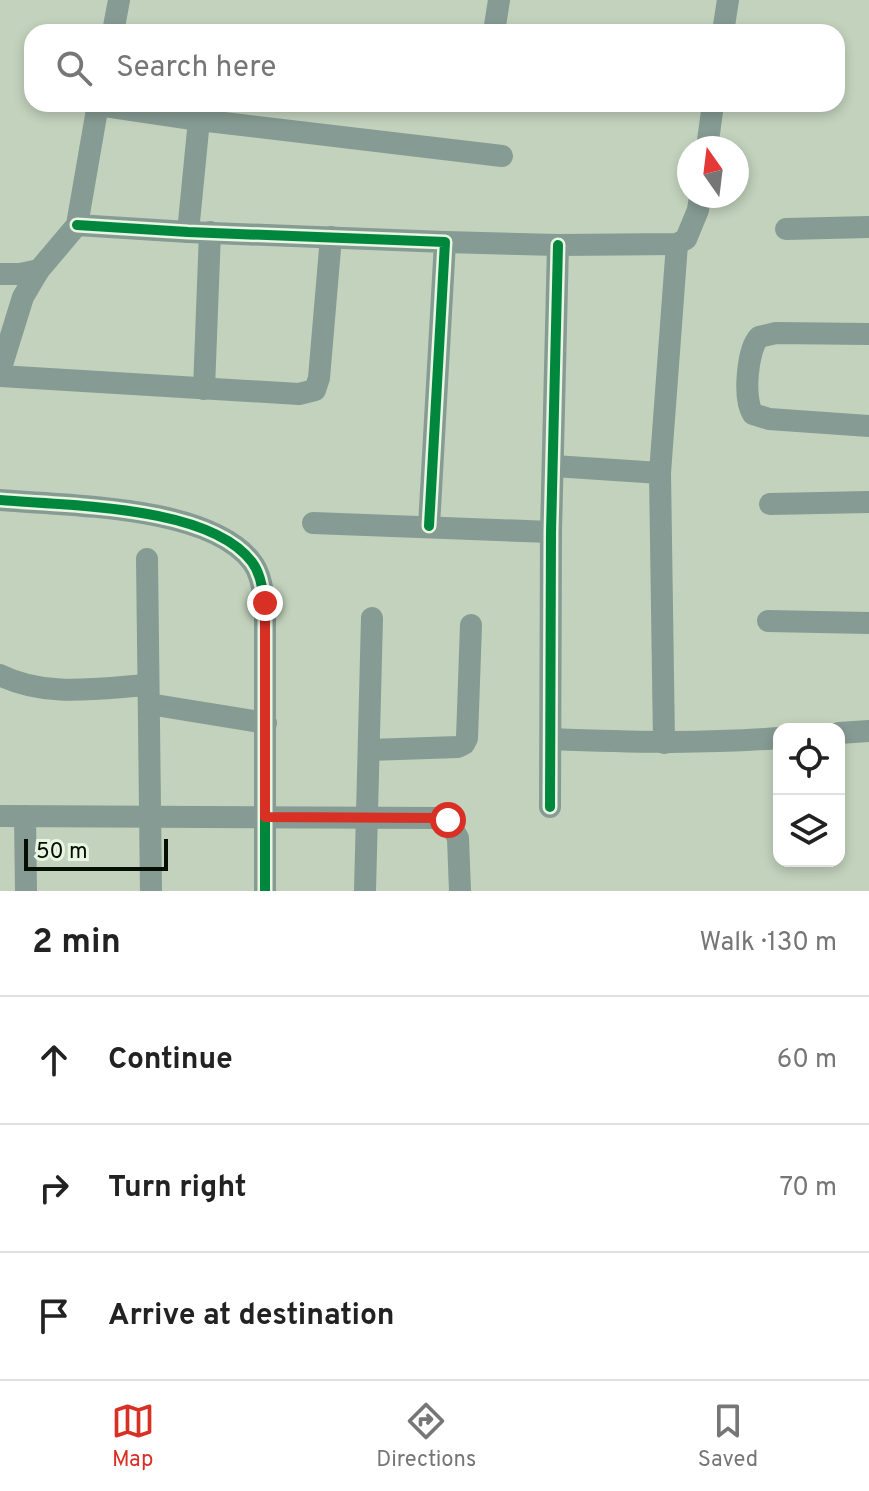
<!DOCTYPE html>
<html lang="en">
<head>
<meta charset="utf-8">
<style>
  body { margin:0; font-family:Overpass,sans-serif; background:#f2f2f2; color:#222 }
  .controls { position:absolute; right:24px; bottom:24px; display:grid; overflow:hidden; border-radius:16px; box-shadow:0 4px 12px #0003 }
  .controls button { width:72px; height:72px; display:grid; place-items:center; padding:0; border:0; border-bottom:2px solid #e0e0e0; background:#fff; color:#222; font:40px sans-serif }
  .compass { position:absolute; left:677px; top:136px; width:72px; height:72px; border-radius:50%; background:#fff; box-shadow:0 4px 12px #0003; rotate:346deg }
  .scale { position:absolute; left:24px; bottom:20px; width:144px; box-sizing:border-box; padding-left:8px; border:4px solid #060f04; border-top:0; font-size:22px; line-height:28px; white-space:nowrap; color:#060f04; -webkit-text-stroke:6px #e8f6e2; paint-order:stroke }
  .stop { position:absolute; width:24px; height:24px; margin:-18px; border:6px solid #d93025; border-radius:50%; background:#fff }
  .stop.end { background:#d93025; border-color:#fff; box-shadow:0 2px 8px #0008 }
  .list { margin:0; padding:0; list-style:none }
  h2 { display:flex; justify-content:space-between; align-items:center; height:104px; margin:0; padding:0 32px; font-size:34px }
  h2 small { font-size:26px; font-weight:400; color:#767676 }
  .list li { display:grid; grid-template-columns:52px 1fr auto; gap:24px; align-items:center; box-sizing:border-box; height:128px; padding:0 32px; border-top:2px solid #e0e0e0 }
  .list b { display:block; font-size:30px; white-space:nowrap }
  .list em { font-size:26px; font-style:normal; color:#767676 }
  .icon { flex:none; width:44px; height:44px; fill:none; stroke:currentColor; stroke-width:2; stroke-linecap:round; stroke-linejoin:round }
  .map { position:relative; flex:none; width:869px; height:891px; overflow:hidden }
  .search { position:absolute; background:#fff; box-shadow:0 4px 12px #0003; left:24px; right:24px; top:24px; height:88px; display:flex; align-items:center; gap:20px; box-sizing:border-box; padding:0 28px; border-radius:24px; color:#767676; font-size:30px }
  .sheet { height:488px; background:#fff }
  nav { display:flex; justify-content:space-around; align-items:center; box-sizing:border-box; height:112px; border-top:2px solid #e0e0e0; background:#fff; font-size:22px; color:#767676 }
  nav a { display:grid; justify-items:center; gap:4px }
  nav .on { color:#d93025 }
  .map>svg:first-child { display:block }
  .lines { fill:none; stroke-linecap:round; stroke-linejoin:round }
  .street { stroke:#869b93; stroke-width:22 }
  .cycleway-casing { stroke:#e8f6e2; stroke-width:15 }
  .cycleway { stroke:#00873e; stroke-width:10 }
  .route { stroke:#d93025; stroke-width:10 }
</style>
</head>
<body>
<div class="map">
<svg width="869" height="891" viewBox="0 0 869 891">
  <rect width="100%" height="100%" fill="#c2d2bc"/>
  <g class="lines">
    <g class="street">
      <path d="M113,32L119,0"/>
      <path d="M494,32L499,0"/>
      <path d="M723,32L728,0"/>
      <path d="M98,105L199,120L502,156"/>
      <path d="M707,148L713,104"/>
      <path d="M77,225L188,232L445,242L429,526"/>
      <path d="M786,229L869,227"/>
      <path d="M188,232L199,120"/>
      <path d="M445,242L558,245L677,244L686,239L698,210L700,196"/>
      <path d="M0,274H20L39,270"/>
      <path d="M869,334L776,333L759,337C747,350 743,400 753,414L769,419L869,426"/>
      <path d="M0,371L23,297L39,270L77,225L98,104"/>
      <path d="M0,376L299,394L315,390L319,378L331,237"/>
      <path d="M204,389L210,232"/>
      <path d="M554,466L660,473L664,743"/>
      <path d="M660,473L677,244"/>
      <path d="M0,500C68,506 209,505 252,562C261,574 262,589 265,603V891"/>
      <path d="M770,504L869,502"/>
      <path d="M313,523L551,532"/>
      <path d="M147,559L151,891"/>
      <path d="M768,621L869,623"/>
      <path d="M0,675C46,698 99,688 148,685"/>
      <path d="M149,704L266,723"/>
      <path d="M839,733L869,731"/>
      <path d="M551,739C627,742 703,744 779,738"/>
      <path d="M369,750L458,747L464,744L467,738L471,625"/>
      <path d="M550,807L551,532L558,245"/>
      <path d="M0,816L439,818L448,820L458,838L460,891"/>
      <path d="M25,816L26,891"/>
      <path d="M365,891L372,618"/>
    </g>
    <g class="cycleway-casing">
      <g id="cycleway">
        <path d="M77,225L188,232L445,242L429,526"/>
        <path d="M0,500C68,506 209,505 252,562C261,574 262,589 265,603V891"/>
        <path d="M550,807L551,532L558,245"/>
      </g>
    </g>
    <use href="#cycleway" class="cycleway"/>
  </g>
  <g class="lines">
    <path class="route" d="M265,603V817L439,818L448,820"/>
  </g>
</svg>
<div class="controls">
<button><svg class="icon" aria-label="locate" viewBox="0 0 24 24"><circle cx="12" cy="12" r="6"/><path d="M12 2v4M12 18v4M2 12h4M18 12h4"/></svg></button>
<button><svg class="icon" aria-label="layers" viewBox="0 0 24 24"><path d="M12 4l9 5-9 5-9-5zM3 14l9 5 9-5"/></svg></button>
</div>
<svg class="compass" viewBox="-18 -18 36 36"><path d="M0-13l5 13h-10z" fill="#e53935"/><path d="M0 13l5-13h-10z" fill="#767676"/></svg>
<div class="scale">50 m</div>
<div class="stop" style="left:448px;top:820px"></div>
<div class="stop end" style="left:265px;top:603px"></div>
<div class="search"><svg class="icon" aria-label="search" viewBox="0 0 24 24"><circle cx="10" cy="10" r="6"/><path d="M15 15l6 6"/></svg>Search here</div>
</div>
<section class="sheet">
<h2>2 min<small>Walk · 130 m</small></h2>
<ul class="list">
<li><svg class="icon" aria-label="ahead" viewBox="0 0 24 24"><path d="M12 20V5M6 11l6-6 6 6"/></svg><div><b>Continue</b></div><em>60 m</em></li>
<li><svg class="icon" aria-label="right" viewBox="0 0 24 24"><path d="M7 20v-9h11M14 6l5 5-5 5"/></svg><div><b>Turn right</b></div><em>70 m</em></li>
<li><svg class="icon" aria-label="arrive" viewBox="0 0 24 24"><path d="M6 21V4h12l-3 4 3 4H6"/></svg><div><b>Arrive at destination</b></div></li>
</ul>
</section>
<nav>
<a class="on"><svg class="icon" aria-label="map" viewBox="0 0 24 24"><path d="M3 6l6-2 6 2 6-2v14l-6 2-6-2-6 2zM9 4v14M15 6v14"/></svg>Map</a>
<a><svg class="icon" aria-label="directions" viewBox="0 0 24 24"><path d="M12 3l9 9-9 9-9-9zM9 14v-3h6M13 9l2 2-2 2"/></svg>Directions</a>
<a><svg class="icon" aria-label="saved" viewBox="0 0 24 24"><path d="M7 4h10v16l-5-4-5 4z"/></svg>Saved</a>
</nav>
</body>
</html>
